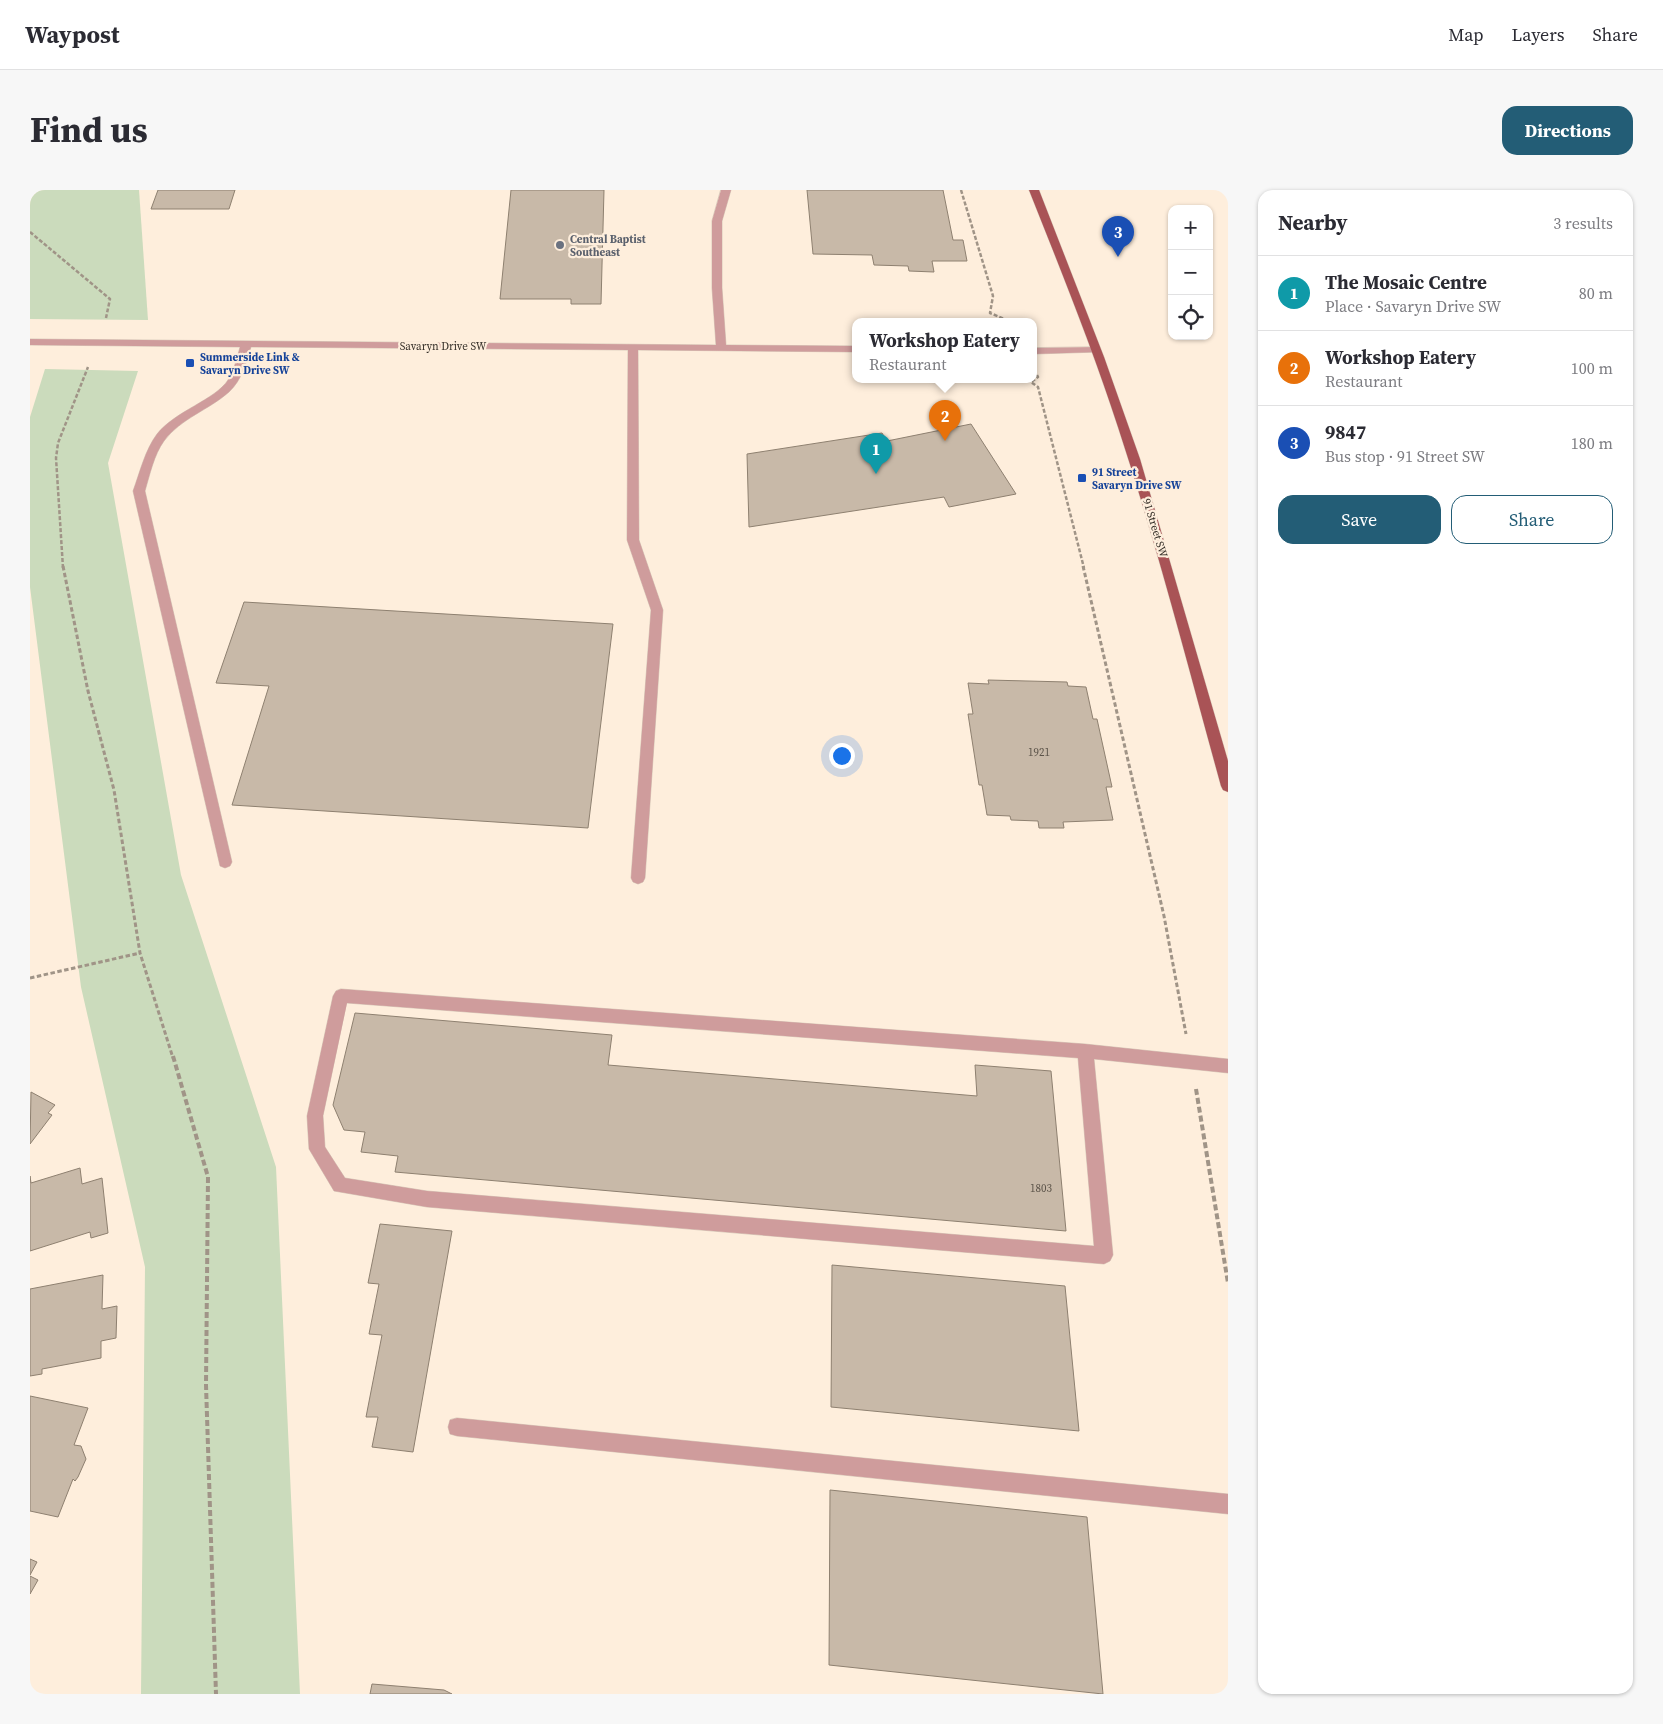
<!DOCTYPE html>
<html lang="en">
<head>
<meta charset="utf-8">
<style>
  body { margin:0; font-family:"Source Serif 4",serif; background:#f7f7f7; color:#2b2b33 }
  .controls { position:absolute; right:15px; top:15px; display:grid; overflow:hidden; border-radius:10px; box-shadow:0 1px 4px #0004 }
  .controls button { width:45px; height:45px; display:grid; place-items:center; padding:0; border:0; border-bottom:1px solid #e1e1e2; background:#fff; color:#2b2b33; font:25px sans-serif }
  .you { position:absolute; left:811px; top:565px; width:18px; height:18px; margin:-12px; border:4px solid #fff; border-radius:50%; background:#1a73e8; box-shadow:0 0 0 8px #1a73e833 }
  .badge { display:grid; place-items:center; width:32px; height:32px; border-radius:50%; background:#235d76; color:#fff; font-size:16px; font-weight:700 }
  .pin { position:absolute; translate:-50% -41px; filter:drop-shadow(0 1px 2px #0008) }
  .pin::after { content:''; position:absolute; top:26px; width:18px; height:15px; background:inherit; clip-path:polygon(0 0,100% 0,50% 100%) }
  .popup { position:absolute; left:822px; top:128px; width:185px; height:65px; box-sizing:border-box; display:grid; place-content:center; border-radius:10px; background:#fff; filter:drop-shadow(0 1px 4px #0005); font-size:16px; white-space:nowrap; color:#7c7c81 }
  .popup b { font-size:19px; color:#2b2b33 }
  .popup::after { content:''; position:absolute; left:50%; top:100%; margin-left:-10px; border:10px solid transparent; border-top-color:#fff }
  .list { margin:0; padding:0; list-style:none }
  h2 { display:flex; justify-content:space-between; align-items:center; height:65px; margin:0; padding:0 20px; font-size:21px }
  h2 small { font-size:16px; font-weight:400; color:#7c7c81 }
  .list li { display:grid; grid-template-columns:32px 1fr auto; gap:15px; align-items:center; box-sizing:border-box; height:75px; padding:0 20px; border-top:1px solid #e1e1e2 }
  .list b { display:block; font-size:19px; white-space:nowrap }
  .list p { margin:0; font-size:16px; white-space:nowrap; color:#7c7c81 }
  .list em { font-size:16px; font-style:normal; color:#7c7c81 }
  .actions { display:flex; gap:10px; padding:15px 20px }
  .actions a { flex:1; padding:11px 0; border:1px solid #235d76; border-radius:15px; text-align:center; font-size:18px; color:#235d76 }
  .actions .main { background:#235d76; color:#fff }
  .icon { flex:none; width:28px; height:28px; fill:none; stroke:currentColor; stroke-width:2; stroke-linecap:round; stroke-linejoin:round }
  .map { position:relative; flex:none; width:1198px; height:1504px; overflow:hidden; border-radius:15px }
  header { display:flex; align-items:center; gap:30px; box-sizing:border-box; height:70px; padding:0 25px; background:#fff; border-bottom:1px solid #e1e1e2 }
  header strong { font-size:24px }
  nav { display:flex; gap:28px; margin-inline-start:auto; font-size:18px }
  .intro { display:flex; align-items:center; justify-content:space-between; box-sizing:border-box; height:120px; padding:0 30px }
  h1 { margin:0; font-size:35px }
  .button { padding:12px 22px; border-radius:15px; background:#235d76; color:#fff; font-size:18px; font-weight:700 }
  main { display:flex; gap:30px; padding:0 30px }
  aside { flex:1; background:#fff; border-radius:15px; box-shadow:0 1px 4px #0004 }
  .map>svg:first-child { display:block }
  .green { fill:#cbdbbc }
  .building { fill:#c8b9a8; stroke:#8e8070 }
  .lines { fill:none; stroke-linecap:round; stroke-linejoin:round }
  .minor-casing { stroke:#daccbc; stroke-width:1 }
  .major-casing { stroke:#daccbc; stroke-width:1 }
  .path-far2 { stroke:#a09487; stroke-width:2.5; stroke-dasharray:4 2; stroke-linecap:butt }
  .path-far1 { stroke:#a09487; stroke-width:3; stroke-dasharray:4.5 2.5; stroke-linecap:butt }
  .path { stroke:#a09487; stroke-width:4; stroke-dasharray:6 3; stroke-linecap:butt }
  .minor { fill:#cf9c9c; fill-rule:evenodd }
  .major { fill:#a95356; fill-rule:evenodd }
  .worship-dot { fill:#6b7280; stroke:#feeedc; stroke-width:2 }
  .transit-dot { fill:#1a4fb4; stroke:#feeedc; stroke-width:2 }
  .labels { text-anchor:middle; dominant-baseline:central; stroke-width:4.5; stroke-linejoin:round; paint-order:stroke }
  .far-worship-label { font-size:11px; font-weight:bold; fill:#5b616d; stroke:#feeedc; text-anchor:start }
  .far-street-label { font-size:11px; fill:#352f28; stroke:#feeedc }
  .far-transit-label { font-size:11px; font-weight:bold; fill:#164399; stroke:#feeedc; text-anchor:start }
  .number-label { font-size:11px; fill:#5a5248 }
</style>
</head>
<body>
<header>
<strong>Waypost</strong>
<nav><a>Map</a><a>Layers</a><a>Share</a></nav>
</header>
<div class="intro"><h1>Find us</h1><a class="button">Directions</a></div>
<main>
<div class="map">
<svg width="1198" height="1504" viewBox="0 0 1198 1504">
  <rect width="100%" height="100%" fill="#feeedc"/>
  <g class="green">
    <path d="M0,0H109L118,130L0,129Z"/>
    <path d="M15,179L108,181L78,273L151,685L246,977L270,1504H111L115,1077L51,797L0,397V227Z"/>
  </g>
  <g class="building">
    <path d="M128,0H205L199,19H121Z"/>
    <path d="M481,0H574L571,114H541V109H470Z"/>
    <path d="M777,0H913L923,50H933L937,71H902L904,82L879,81L878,76L844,75L842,65L783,64Z"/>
    <path d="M941,234L986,304L919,317L914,307L719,337L717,264L852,243L857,251Z"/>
    <path d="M214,412L583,434L558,638L202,615L239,496L186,493Z"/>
    <path d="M958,490L1037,492L1038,496L1056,497L1063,529H1067L1082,597H1076L1083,630L1033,632L1034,638H1009L1008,631L981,630L980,626L957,625L952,595H949L938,524H943L938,493L959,494Z"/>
    <path d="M325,823L582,845L578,875L947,906L945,875L1021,881L1036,1041L365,982L368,966L331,962L335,942L314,940L303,915Z"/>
    <path d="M1,902L25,915L18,923L22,925L0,954Z"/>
    <path d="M50,978L52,994L72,988L78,1043L61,1048L60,1042L0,1061V986L1,993Z"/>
    <path d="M350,1034L422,1041L383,1262L342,1257L348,1227H336L352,1145L339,1144L349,1094L338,1093Z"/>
    <path d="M802,1075L1035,1096L1049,1241L801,1217Z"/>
    <path d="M73,1085L72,1119L87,1116L86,1148L71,1151V1168L12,1179V1184L0,1186V1099Z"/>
    <path d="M0,1206L58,1218L44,1255L51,1256L56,1269L48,1287L45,1291L43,1289L28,1327L0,1321Z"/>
    <path d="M800,1300L1057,1327L1073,1504L799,1475Z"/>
    <path d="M0,1369L7,1372L0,1385Z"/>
    <path d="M0,1386L8,1390L0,1404Z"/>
    <path d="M342,1494L414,1500L422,1504H340Z"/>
  </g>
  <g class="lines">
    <g class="minor-casing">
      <g id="minor">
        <path d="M691,0H701L692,31V98L696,155L826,156V162L608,160L609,350L633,420L615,688L613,692L608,694L603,692L601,688L621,420L597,350L598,160L221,157C216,173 212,190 199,202C179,220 151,228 134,251C124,265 120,284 115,301L202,672L200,676L195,678L190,676L103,301C110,282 115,260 127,244C145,221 185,210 198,190C204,180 207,168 210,157L0,155V149L686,155L682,98V31Z"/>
        <path d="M1066,157L1071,160L1070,162L1004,164V158Z"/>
        <path d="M311,799L1055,854L1198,869V883L1064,869L1083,1065L1080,1071L1074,1074L397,1017L304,1001L279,959L277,926L303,806L306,801ZM317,813L1048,868L1064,1056L397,1001L315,988L295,957L293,926Z"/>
        <path d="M427,1228L1198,1304V1324L427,1246L420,1244L418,1237L420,1230Z"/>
      </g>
    </g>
    <g class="major-casing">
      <path id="major" d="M999,0H1009L1074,167L1110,269L1198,571V602L1193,600L1191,596C1158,476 1127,355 1088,237C1062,157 1030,78 999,0Z"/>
    </g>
    <g class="path-far2">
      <path d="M931,0L963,106L960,123L982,132"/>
      <path d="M0,42L80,109L76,128"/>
      <path d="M1007,185L1008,187L1001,192L1008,197L1054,378"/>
      <path d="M33,378L26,268L28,253L58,177"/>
    </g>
    <g class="path-far1">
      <path d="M33,376L58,501L84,600L110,763L143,868"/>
      <path d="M1053,376L1134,726L1156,844"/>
      <path d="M0,788L110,763"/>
    </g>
    <g class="path">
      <path d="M143,866L178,987L176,1195L186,1504"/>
      <path d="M1166,899L1198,1093"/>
    </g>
    <use href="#minor" class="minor"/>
    <use href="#major" class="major"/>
  </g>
  <circle class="worship-dot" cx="530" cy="55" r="5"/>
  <g class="transit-dot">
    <rect x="155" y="168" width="10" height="10" rx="2.5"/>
    <rect x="1047" y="283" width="10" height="10" rx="2.5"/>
  </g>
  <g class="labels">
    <g class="far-worship-label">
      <text x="540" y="49">Central Baptist<tspan x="540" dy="13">Southeast</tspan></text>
    </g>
    <g class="far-street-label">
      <text x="413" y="156">Savaryn Drive SW</text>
      <text transform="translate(1125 338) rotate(73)">91 Street SW</text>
    </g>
    <g class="far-transit-label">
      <text x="170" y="167">Summerside Link &amp;<tspan x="170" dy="13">Savaryn Drive SW</tspan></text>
      <text x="1062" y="282">91 Street<tspan x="1062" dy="13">Savaryn Drive SW</tspan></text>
    </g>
    <g class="number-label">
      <text x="1009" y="562">1921</text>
      <text x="1011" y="998">1803</text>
    </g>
  </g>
</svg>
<div class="controls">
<button>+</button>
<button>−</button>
<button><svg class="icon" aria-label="locate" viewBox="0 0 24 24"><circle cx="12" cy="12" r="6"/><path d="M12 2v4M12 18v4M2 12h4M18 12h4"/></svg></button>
</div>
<div class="you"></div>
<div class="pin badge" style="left:846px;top:284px;background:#0f9aa8">1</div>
<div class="pin badge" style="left:915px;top:251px;background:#e8710a">2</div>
<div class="popup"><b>Workshop Eatery</b>Restaurant</div>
<div class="pin badge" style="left:1088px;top:67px;background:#1a4fb4">3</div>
</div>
<aside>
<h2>Nearby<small>3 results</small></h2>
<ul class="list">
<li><span class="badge" style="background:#0f9aa8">1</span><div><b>The Mosaic Centre</b><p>Place · Savaryn Drive SW</p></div><em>80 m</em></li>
<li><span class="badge" style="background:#e8710a">2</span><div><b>Workshop Eatery</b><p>Restaurant</p></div><em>100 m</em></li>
<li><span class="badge" style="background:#1a4fb4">3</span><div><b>9847</b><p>Bus stop · 91 Street SW</p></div><em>180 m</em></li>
</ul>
<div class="actions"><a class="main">Save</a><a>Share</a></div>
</aside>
</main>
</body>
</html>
